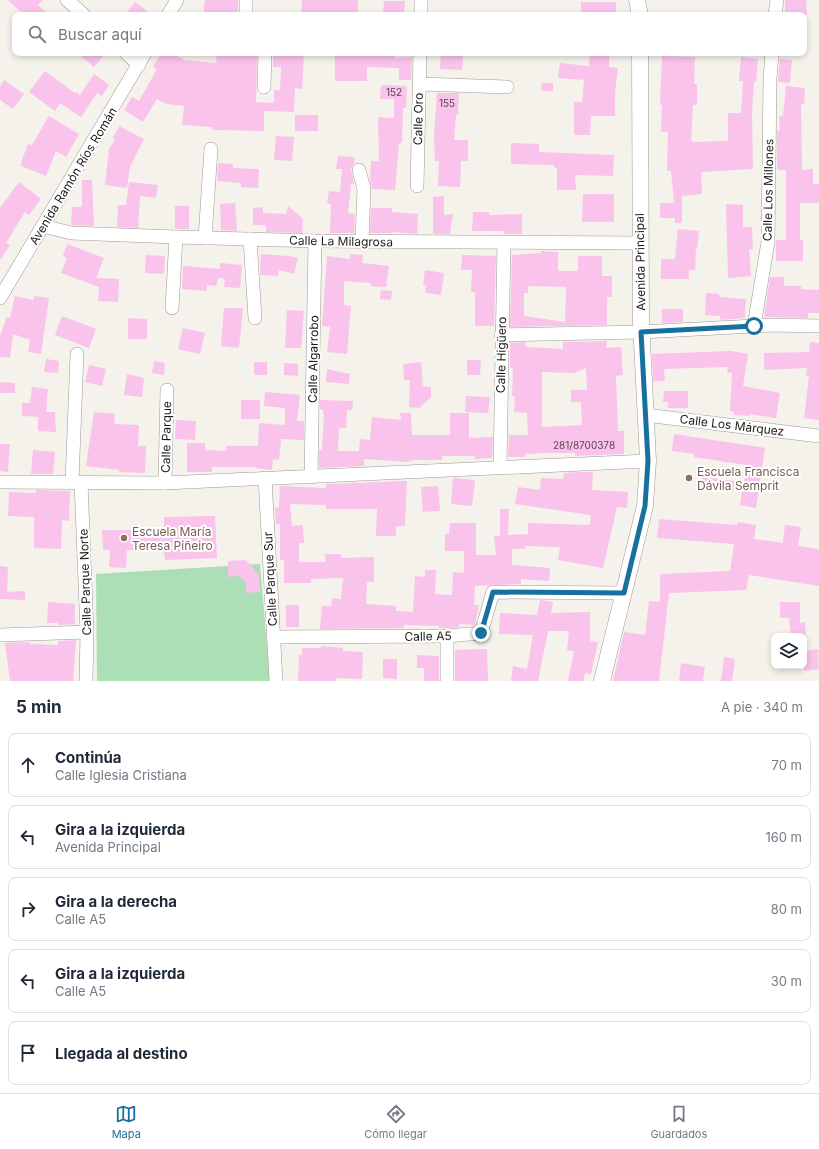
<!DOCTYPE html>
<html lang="es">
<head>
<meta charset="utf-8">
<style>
  body { margin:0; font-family:Inter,sans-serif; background:#f6f6f7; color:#1f2937 }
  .controls { position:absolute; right:12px; bottom:12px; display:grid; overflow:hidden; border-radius:8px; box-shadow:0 2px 6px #0003 }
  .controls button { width:36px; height:36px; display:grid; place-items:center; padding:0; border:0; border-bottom:1px solid #e0e1e3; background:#fff; color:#1f2937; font:20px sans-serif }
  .stop { position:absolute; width:12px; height:12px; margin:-9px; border:3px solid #18709f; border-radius:50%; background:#fff }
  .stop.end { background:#18709f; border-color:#fff; box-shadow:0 1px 4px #0008 }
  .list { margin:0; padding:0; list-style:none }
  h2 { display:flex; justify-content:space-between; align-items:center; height:52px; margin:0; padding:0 16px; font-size:17px }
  h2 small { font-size:13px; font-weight:400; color:#747a83 }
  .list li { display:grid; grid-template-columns:26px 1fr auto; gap:12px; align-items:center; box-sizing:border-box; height:64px; margin:0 8px 8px; padding:0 8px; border:1px solid #e0e1e3; border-radius:8px }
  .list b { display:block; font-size:15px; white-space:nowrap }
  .list p { margin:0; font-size:13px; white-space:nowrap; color:#747a83 }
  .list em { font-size:13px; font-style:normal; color:#747a83 }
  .icon { flex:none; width:22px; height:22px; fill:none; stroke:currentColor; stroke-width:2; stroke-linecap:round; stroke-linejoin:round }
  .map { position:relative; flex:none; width:819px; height:681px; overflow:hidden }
  .search { position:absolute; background:#fff; box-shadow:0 2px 6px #0003; left:12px; right:12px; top:12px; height:44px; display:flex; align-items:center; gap:10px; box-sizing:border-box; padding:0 14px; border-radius:8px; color:#747a83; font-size:15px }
  .sheet { height:412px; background:#fff }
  nav { display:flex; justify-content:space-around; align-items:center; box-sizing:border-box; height:56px; border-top:1px solid #e0e1e3; background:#fff; font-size:11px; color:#747a83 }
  nav a { display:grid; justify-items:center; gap:2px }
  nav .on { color:#18709f }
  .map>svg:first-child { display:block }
  .pitch { fill:#acdfb5 }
  .building { fill:#fac3eb; fill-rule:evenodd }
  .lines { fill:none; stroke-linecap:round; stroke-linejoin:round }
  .minor-casing { stroke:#9d9a94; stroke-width:14 }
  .tertiary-casing { stroke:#9d9a94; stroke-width:17 }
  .minor { stroke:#fff; stroke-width:13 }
  .tertiary { stroke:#fff; stroke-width:16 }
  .route { stroke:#18709f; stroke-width:5 }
  .education-dot { fill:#8d6e63; stroke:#fff; stroke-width:1.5 }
  .labels { text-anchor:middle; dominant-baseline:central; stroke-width:4; stroke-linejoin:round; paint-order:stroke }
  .number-label { font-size:10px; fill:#54454e }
  .street-label { font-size:12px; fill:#1c1b19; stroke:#fff }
  .education-label { font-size:12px; fill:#785e54; stroke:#fff; text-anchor:start }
</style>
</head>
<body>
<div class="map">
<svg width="819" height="681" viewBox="0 0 819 681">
  <rect width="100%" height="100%" fill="#f5f1eb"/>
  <path class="pitch" d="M260,564L270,681H97L96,574Z"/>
  <g class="building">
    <path d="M8,0H43L38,5L49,15H24Z"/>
    <path d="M205,0H238V15H203Z"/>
    <path d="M302,0H358V15H301Z"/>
    <path d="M785,0H806L807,15H785Z"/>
    <path d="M384,1H405L404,15H383Z"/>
    <path d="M135,2L152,15H125Z"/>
    <rect x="581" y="2" width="35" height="13"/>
    <path d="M77,53H106L94,67Z"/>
    <path d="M161,53H172L184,60L216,63L217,53H257L256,102L274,103V90H280L281,67H273V53H304L302,89L295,88L294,112L264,111V131L212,130V127L182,125L184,106L166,104L157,99L143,122L124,110L132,97L139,101L157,69L153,67Z"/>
    <path d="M335,53H395V58L412,57L411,80H399V68L367,67V81H335Z"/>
    <path d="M441,53H463L462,70L440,69Z"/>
    <path d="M590,53H609V67L618,68L615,92V116H591L590,135H574V102H582L584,80L558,78L560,63L589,66Z"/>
    <path d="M662,56L695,57L694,84H697V105H693L691,141L694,142L728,141V113H741L743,81H739L741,57L758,59L756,82H754L752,113L753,169L701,172L702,194L682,196V223H675V218H660V203H674L671,171H667L668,132H661L662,105H660Z"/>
    <path d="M780,59L792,60L790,83L778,82Z"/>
    <path d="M45,71L75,93L76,92L80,95L94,74L109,85L102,96L97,93L81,117L60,103L55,111L29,92Z"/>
    <path d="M4,80L24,94L13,109L0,100V87Z"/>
    <path d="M542,83H553V91H541Z"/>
    <path d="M381,85L407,86L406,108H403L402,143H399L395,190L372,189L370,181L371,161H379L378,117L394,118V99H380Z"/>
    <path d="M786,86L805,88L804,104H801L802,170L813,169V184H819V203H800V240H803V261H776V240H786V170H777V131H780L779,116H783Z"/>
    <path d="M437,93H459L458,115H456L454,140H468V161H461L460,187L438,186L439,161H435L434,137Z"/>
    <rect x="295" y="115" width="23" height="16"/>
    <path d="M49,116L79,134L66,157L56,151L46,176L21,166V163L28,144L32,145Z"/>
    <path d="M119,126L144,139L130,167L127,188L105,185L109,149L115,140L113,138Z"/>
    <path d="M276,136L294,137L292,161L274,160Z"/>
    <path d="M511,143L539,144V152L614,155L613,176L575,175L576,190H557V168H554V165L511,164Z"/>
    <path d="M338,156L355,157L354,164L351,168L354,184H351L348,213L355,214L354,233H330L331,204L327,203L329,191L340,192L342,169H336Z"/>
    <path d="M218,163L233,164V168L259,169L258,188L241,187V183L217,181Z"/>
    <path d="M82,180H92L94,226L71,225L72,207H82Z"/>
    <path d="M19,182L41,199L29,215L25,212L6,243L10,245L0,260V208Z"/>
    <path d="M129,182L158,185L156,198L140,196L138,228L117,227L118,205H126Z"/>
    <path d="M583,194H614V222H582Z"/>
    <path d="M444,196V215L453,214L450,234H433V197Z"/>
    <path d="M235,203L237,231L221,230L220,204Z"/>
    <path d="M726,204L743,205V227H752L753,249H749L751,276L728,278Z"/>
    <rect x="175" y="206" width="14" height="23"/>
    <path d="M288,206L303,219L302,233L266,232V225H253V208L263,207V213L286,214Z"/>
    <path d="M371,208H392V212L418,214L417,234L392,232V233H370Z"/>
    <path d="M473,212H489V215L522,214V234H504V231H472Z"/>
    <path d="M678,229L699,231L697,249L696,248L695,270H689V279H661V259H675Z"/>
    <path d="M67,244L104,258L96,278L119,279L118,302L98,301L99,287L61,273L67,258L63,256Z"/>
    <path d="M541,251L558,252V271H578V256H602V276H612V297H607V325L510,327L512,255L541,253ZM528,286L566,287L565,322L524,316V293H528Z"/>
    <path d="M261,254L289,256L298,258L294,274L279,270L278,276L260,275Z"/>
    <path d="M350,254L363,255L362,263L389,266L386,287L371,286V283L344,281V305L351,306L347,354L327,352L330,327L322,326L327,256L350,259Z"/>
    <path d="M146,255L165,256L164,274L145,273Z"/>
    <path d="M462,255L496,256L494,326H475V292H471L472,270H461Z"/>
    <path d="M220,263L242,265L240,288L224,287L225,279L218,278L216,286L207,285V291L182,289L183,266L220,269Z"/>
    <path d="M425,270L444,273L441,295L425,293L426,285H423Z"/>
    <path d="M770,277H784V286H801V289L819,290V313H808V318L764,317Z"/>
    <path d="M381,290L392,291L391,300L380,299Z"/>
    <path d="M706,293L719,294V297L746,299L745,318L720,320V316L705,315Z"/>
    <path d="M15,296L34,300V296L49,298L41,354L28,352L30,340L13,334L10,358L0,357V336L7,317L10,318Z"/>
    <path d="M224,308H243L239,348L221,346Z"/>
    <path d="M662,309H683V322L662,323Z"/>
    <path d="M287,310L304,311L301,348H285Z"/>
    <path d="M62,316L96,329L89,348L55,335Z"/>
    <path d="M128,318L147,319V339H128Z"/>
    <path d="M183,328L205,333L200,354L178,349Z"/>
    <path d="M607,341L606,348L621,347L623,375L616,376L618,431H624V454L575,456V453H550L525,454V457H508L509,435H528L527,413L514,412L515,397L512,396L513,368H510V343L525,342L526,347L563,349V342ZM586,368L587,390H571V402H581L582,425L542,427V372L574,373Z"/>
    <path d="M810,342L819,343V420L804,418L809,376H806L807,368L764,370V353L809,352Z"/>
    <path d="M731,351L748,354L743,386L780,393L776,418L749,414V416L734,415V412L730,411L732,373L727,372L728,367L664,369L665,381H653L652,354Z"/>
    <path d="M46,359L59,361L58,373L44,372Z"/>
    <path d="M467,360H481L480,375H467Z"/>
    <path d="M154,361L165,363L164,375L152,373Z"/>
    <rect x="254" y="362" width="13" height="13"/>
    <path d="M421,362L423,386L431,387V397L419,408L409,407L410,380H404L403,364Z"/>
    <path d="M284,363L298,364V376L284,375Z"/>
    <path d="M89,365L106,369L102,386L85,382Z"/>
    <path d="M327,369L350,374L349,384L326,382Z"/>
    <path d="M127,374L144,378L142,397L124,395Z"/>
    <path d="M0,382L15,383V393H0Z"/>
    <path d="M32,387L48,389L46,412H55L56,432L38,431V417L22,416V403H30Z"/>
    <path d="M664,391H688V408H668V402H663Z"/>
    <path d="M265,392L300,395L297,421H304V440L281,439L279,460L273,459L272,470L256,468V467H212V472H187V443H205V450L226,451V446H258L259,423L285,425V408L264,406Z"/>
    <path d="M466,396L490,397L488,413L465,412Z"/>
    <rect x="241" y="400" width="19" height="19"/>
    <path d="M320,400L353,401L352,410H347L346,428H339L338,451H359L360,439L370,440L372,417L401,420L400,413H411L412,435H450V413H469V438L493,437L492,458L475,459V456H442V460H413L407,462L364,459V466L319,468V450H322L324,414H323V410L320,409Z"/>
    <path d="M94,412L115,414L114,424L139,425L138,446H146L145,473L119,472V470L86,466Z"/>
    <path d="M176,420L196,421L195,440L175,439Z"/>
    <path d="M674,434L765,448L756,508L740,505L742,491L700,487L701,477L744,482L746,465L694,457V454L672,451Z"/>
    <path d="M0,444H10L8,472L0,471Z"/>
    <path d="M33,450L55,452L53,474H31Z"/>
    <path d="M577,472H593L592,490L628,492L627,508L617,507L603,568L558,560L560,547L525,546V549H512V565L550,568L549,581L521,579V584L475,586L474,605H479L475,625L459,624V627L448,628H439V626L404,625V628L320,629L322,606H331L332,598L341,599L343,578L311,579V583H284V560H280V524H276L275,508L279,507L280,486L326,488V484L407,481L405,526H396V536H376L377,509H326V505L290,504L292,526L303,525L304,543H299V562H326L325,554H341V558L374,557V582H367L366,604L396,606V611L413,612L415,576L425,577V570H436L435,594L452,595L453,572L464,573V551H445V534H449L450,523H476V555H496L494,536H500V509H509L508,535L528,534V523L590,525L591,515L515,504L518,487L540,490L541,478L563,479L564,473Z"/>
    <path d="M453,478L475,480L472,506L451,504Z"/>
    <path d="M438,486L440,511L423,512L421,487Z"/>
    <path d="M36,490L70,491L69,521L62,520L61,549L34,548V517L8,516L9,492L36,493Z"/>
    <path d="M215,516L217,558L165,560L164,551L127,550L126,568L109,567L110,550H103L102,530H164V517Z"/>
    <path d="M659,519L737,525L738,522L756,525L754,539L783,543L785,525L801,527L798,546L819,549V586L749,575L746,590L669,593L659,681H613L624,632L645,635L649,601L660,602V574L730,571L734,544L657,538Z"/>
    <path d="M246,560L259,575L260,592L246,593V582L239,576L228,577V561Z"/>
    <path d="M0,566L8,567L7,592L25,591V600L0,599Z"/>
    <path d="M540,600L553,602L551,613L590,612V641L598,642L591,674L585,673L583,681H568L574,651L567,650L569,631H548L538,681H511L513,666L527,669L533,635L499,634L500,613L537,615Z"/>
    <path d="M48,602L75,604V624L58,625V623H47Z"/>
    <path d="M780,602H800V623L805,622L806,636H791L789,618H780Z"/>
    <rect x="286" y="605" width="13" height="22"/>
    <path d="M76,640L73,681H10L5,643L30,642V644L58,645V641Z"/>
    <path d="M321,646L343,648V651L363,652L362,679L336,678V681H298L299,655H302V648H321Z"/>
    <path d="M487,649L488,681H455V650Z"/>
    <path d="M818,649L819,669L804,671V651Z"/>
    <path d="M417,655L439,656V681H424V668H417Z"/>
    <path d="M724,657L735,659L732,681H721Z"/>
    <path d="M383,659H397V679L383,678Z"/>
    <path d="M681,663L705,667L703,681H679Z"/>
  </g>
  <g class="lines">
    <g class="minor-casing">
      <g id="minor">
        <path d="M67,0L84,15"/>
        <path d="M168,15L177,0"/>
        <path d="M246,15V0"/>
        <path d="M421,15V0"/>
        <path d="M775,15L777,0"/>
        <path d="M126,53L139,65"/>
        <path d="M419,84L507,87"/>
        <path d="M264,87L265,53"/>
        <path d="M359,170L364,189L362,241"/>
        <path d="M417,186L420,53"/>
        <path d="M43,226L71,233L176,237L315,241L640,243"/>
        <path d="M205,238L211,149"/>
        <path d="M250,239L255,318"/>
        <path d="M0,298L145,53"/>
        <path d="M172,308L176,237"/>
        <path d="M754,326L768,242L770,79L772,53"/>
        <path d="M501,335L641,332L773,325L819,326"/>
        <path d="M645,415L819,436"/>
        <path d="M500,467L504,242"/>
        <path d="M311,477L315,241"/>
        <path d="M265,478L276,681"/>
        <path d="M0,482L165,483L648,461"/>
        <path d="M72,482L77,354"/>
        <path d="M81,482L87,632L86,681"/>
        <path d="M165,483L167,390"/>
        <path d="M0,635L87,632"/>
        <path d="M447,636V681"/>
        <path d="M274,637L447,636L481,633L493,592L624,593"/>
      </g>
    </g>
    <g class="tertiary-casing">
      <g id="tertiary">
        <path d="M637,0L640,15"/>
        <path d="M602,681L645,506L648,461L641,322L640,53"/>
      </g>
    </g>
    <use href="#minor" class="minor"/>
    <use href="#tertiary" class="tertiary"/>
  </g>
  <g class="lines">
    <path class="route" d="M481,633L493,592L624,593L645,506L648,461L641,332L754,326"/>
  </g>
  <g class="education-dot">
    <circle cx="689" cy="478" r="4"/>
    <circle cx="124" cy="538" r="4"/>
  </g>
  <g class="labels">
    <g class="number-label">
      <text x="394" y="92">152</text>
      <text x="447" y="103">155</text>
      <text x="584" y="445">281/8700378</text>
    </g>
    <g class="street-label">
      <text transform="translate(418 119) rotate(-89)">Calle Oro</text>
      <text transform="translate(73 176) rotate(-59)">Avenida Ramón Ríos Román</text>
      <text transform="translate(768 190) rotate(-89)">Calle Los Millones</text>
      <text transform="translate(341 241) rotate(1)">Calle La Milagrosa</text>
      <text transform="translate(640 262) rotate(-91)">Avenida Principal</text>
      <text transform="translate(501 355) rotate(-89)">Calle Higüero</text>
      <text transform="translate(313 359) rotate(-89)">Calle Algarrobo</text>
      <text transform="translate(732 425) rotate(7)">Calle Los Márquez</text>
      <text transform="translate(166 437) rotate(-89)">Calle Parque</text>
      <text transform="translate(270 579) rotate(-93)">Calle Parque Sur</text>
      <text transform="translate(85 582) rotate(-92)">Calle Parque Norte</text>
      <text transform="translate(428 636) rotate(-1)">Calle A5</text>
    </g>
    <g class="education-label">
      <text x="697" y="471">Escuela Francisca<tspan x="697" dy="14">Dávila Semprit</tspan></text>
      <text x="132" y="531">Escuela María<tspan x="132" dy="14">Teresa Piñeiro</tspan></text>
    </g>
  </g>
</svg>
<div class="controls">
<button><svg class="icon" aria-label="layers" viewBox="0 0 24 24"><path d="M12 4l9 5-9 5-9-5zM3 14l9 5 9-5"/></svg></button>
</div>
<div class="stop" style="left:754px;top:326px"></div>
<div class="stop end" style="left:481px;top:633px"></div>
<div class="search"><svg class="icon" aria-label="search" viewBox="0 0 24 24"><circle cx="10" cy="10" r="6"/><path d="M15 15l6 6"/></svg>Buscar aquí</div>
</div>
<section class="sheet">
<h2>5 min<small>A pie · 340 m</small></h2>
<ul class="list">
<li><svg class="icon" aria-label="ahead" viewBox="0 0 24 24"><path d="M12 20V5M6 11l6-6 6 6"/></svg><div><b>Continúa</b><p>Calle Iglesia Cristiana</p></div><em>70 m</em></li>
<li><svg class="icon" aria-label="left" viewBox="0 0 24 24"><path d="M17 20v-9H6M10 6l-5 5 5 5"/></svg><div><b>Gira a la izquierda</b><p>Avenida Principal</p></div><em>160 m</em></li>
<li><svg class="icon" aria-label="right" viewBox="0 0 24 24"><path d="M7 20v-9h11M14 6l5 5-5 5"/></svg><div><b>Gira a la derecha</b><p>Calle A5</p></div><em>80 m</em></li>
<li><svg class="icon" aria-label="left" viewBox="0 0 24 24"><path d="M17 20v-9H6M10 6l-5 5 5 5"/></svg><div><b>Gira a la izquierda</b><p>Calle A5</p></div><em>30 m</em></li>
<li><svg class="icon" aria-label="arrive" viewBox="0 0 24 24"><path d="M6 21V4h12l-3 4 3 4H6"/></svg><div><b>Llegada al destino</b></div></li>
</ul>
</section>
<nav>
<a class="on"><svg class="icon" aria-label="map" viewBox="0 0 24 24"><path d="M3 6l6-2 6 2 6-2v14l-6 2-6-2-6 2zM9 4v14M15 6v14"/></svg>Mapa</a>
<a><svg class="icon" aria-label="directions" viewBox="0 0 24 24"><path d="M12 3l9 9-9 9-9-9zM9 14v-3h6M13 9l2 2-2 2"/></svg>Cómo llegar</a>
<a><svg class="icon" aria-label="saved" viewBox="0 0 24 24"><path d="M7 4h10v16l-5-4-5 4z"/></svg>Guardados</a>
</nav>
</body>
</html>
